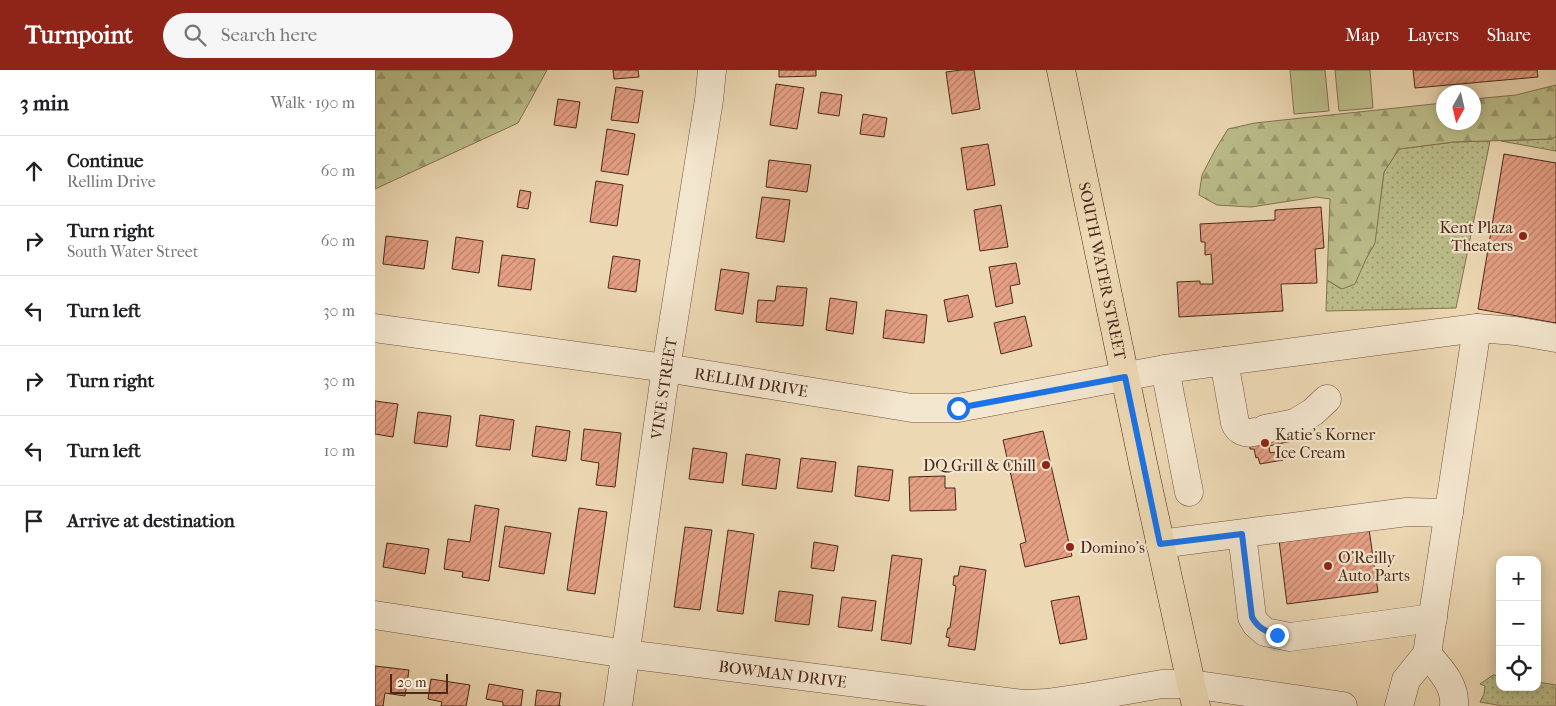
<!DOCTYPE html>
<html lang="en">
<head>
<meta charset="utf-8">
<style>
  body { margin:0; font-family:"IM FELL French Canon",serif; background:#f6f6f6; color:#202124 }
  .controls { position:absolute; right:15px; bottom:15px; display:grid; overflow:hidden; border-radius:10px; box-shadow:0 2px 12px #0003 }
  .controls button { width:45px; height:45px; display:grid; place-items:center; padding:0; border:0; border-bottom:1px solid #e0e0e0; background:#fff; color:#202124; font:25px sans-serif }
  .compass { position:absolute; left:1061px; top:15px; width:45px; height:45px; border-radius:50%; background:#fff; box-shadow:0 2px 12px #0003; rotate:188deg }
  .scale { position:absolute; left:15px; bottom:12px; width:58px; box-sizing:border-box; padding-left:5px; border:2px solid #4c271a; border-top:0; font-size:14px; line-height:18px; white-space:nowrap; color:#4c271a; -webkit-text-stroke:4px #f3e6ce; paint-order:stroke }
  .stop { position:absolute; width:15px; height:15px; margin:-11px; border:4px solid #1a73e8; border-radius:50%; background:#fff }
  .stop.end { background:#1a73e8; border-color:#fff; box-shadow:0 1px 5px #0008 }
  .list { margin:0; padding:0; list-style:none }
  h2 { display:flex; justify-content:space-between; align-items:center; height:65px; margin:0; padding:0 20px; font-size:21px }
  h2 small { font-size:16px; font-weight:400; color:#757577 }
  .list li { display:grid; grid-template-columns:32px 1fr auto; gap:15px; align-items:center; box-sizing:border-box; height:70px; padding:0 20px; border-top:1px solid #e0e0e0 }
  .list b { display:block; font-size:19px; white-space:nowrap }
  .list p { margin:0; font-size:16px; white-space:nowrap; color:#757577 }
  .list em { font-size:16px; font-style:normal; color:#757577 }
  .icon { flex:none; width:28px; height:28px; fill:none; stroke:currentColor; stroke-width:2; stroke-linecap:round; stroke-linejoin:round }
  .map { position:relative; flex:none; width:1181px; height:636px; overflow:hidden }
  header { display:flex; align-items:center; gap:30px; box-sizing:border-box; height:70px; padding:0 25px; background:#8f2418; color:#fff }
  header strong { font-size:24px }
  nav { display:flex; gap:28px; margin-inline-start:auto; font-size:18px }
  .search { width:350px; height:45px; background:#f6f6f6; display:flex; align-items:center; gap:12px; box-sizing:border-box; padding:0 18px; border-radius:28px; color:#757577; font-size:19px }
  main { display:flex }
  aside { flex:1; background:#fff }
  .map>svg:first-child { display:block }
  .grass { fill:url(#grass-dots); stroke:#847252 }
  .forest { fill:url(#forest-firs); stroke:#847252 }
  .garden { fill:#bbbe8a; stroke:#847252 }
  .building { fill:url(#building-hatch); stroke:#4c271a }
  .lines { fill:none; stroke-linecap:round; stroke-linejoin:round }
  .minor-casing { stroke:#745340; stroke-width:29 }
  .major-casing { stroke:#4c271a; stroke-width:29 }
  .minor { stroke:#f3e6ce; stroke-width:28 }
  .major { stroke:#ecd8b3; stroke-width:28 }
  .route { stroke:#1a73e8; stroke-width:6 }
  .poi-dot { fill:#8f2418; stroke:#f3e6ce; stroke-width:2 }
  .labels { text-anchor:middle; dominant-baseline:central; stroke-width:4.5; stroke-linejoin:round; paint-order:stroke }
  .poi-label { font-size:16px; fill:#4c271a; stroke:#f3e6ce; text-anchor:start }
  .street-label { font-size:16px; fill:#4c271a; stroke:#f3e6ce }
</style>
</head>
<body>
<header>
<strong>Turnpoint</strong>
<div class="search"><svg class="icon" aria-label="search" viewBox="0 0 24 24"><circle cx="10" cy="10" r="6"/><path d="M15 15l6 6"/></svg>Search here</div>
<nav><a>Map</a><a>Layers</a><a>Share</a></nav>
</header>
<main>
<aside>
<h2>3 min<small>Walk · 190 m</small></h2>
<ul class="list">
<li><svg class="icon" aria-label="ahead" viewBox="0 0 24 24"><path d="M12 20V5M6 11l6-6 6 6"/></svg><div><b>Continue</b><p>Rellim Drive</p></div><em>60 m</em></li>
<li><svg class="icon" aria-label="right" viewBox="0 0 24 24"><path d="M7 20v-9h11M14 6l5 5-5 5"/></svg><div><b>Turn right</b><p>South Water Street</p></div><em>60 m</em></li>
<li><svg class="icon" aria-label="left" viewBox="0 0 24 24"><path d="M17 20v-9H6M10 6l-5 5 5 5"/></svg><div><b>Turn left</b></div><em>30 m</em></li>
<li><svg class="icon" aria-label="right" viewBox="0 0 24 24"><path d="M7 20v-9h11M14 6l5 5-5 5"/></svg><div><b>Turn right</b></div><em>30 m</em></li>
<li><svg class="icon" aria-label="left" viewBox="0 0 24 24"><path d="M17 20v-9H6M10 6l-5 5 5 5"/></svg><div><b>Turn left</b></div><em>10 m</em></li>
<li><svg class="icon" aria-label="arrive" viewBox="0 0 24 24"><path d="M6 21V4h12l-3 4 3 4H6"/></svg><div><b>Arrive at destination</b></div></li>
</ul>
</aside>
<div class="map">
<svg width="1181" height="636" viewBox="0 0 1181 636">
  <defs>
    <pattern id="grass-dots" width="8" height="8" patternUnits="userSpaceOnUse" patternTransform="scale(1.25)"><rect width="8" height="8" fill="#bbbe8a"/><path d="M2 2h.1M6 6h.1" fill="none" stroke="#9a9a70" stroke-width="1.8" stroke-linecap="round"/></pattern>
    <pattern id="forest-firs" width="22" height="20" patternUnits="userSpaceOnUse" patternTransform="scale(1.25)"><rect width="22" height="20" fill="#bbbe8a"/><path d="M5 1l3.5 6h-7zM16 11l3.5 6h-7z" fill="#9a9a70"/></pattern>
    <pattern id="building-hatch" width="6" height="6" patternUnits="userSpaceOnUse" patternTransform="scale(1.25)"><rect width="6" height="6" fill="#e5a084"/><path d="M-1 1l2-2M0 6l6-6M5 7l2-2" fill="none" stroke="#bc826b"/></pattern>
  </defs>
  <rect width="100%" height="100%" fill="#ecd8b3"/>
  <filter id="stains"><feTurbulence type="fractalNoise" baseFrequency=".004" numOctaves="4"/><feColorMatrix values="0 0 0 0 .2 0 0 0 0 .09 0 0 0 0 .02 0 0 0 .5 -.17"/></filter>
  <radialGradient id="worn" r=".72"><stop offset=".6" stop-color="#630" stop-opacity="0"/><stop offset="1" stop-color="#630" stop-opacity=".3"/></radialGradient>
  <g class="grass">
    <path d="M1181,66V81L1126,71L1177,69Z"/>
    <path d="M1115,71L1081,238L951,241L952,210L966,219L991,189L999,173L1009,102L1024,79L1079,72Z"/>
    <path d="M1118,605L1125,606V617H1162V612L1181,615V636H1128L1105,632L1109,624L1110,616L1105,614Z"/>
  </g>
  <g class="forest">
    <path d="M0,0H172L143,53L0,119Z"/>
    <path d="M1181,15V66L1177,69L1079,72L1024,79L1009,102L1000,173L991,189L980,214L967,219L952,210L955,129L941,127L876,137L842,135L824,125L827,105L840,80L853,59L880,53L1068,33V52H1098L1099,29L1141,25Z"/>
  </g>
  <g class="garden">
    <path d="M915,0H950L954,41L919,44Z"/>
    <path d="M960,0H995L998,38L964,41Z"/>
  </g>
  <g class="building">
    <path d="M238,0H263L264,7L239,9Z"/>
    <path d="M404,0H441V6L404,7Z"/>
    <path d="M586,0H599L605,39L577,44L571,2Z"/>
    <path d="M1038,0H1162L1163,7L1040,18Z"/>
    <path d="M401,14L429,18L422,59L395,55Z"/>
    <path d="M241,17L268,21L263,53L236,50Z"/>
    <path d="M446,22L467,25L464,46L443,43Z"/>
    <path d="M183,29L205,32L201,58L179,55Z"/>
    <path d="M488,44L512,48L509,67L485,64Z"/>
    <path d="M232,59L260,64L253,105L226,101Z"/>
    <path d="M613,74L620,115L592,120L586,78Z"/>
    <path d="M1129,84L1181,93V253L1103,239Z"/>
    <path d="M394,90L436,95L432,122L391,117Z"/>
    <path d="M221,111L248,115L242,156L215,152Z"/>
    <path d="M145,120L156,122L153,139L142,137Z"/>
    <path d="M387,127L415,130L409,172L381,168Z"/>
    <path d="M626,135L633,177L605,181L599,140Z"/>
    <path d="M946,137L949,178L940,179L942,213L906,214L908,241L804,247L802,212L825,211V214H838L836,184L830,185V172H826L825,154L900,150V140Z"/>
    <path d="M11,166L53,171L49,199L8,194Z"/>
    <path d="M81,167L108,171L104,203L77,199Z"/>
    <path d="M127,185L160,189L156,220L123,216Z"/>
    <path d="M238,186L265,190L261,222L233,218Z"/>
    <path d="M641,193L645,214L635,216L638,233L621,237L614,197Z"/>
    <path d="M346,199L374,203L368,244L340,240Z"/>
    <path d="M402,216L432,218L428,256L381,252L383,230L400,231Z"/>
    <path d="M593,225L598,247L573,252L569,230Z"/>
    <path d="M455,228L482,232L478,264L451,260Z"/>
    <path d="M511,240L552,245L549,273L508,268Z"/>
    <path d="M650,246L657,276L626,284L619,253Z"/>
    <path d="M0,331L23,334L18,367L0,364Z"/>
    <path d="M43,342L76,346L72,377L39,373Z"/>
    <path d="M105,345L139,350L135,380L101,376Z"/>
    <path d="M161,356L195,361L191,391L157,386Z"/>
    <path d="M914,358L917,371L894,376L895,383L907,381L908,390L885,394L883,387L881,388L879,379H875L873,367Z"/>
    <path d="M209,359L246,363L240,417L221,415L224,393L206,390Z"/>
    <path d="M668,361L697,486L650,497L645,474L651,472L628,370Z"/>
    <path d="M318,378L352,383L348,413L314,409Z"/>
    <path d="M371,384L405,389L401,419L367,415Z"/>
    <path d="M426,388L461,392L457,422L422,418Z"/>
    <path d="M483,396L518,400L514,431L480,426Z"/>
    <path d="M570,406V418H580L581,440L535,441L534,407Z"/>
    <path d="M100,435L124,439L114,511L87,507L88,502L69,499L73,469L95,472Z"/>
    <path d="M204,438L232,442L220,524L192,520Z"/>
    <path d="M130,456L176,463L169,504L124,497Z"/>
    <path d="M310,457L337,460L325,540L299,537Z"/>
    <path d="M994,459L1003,522L912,534L904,470Z"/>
    <path d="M353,460L379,464L368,544L342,541Z"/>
    <path d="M439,472L463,476L459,501L436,498Z"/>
    <path d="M12,473L54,479L50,504L8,497Z"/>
    <path d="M517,485L547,489L536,574L506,570Z"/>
    <path d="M585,496L611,500L600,580L573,576L575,568L571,567L573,558H575L581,516L578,515L579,506H583Z"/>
    <path d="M404,521L438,525L434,555L400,551Z"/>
    <path d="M704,526L712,569L685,574L676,531Z"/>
    <path d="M467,527L501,531L497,561L463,557Z"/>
    <path d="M0,596L34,600L30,626L10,623L8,636H0Z"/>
    <path d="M56,609L95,615L91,636H66L67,632L53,629Z"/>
    <path d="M114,614L148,620L146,636H128V632L111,629Z"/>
    <path d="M162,620L186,623L184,636H186H160Z"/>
  </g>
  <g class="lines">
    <g class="minor-casing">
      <g id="minor">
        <path id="s1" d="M0,258L291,298L537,338H583L790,299L1102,258L1141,261L1181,268"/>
        <path d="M849,291L860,353C863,361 871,364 879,362"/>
        <path d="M790,299L814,422"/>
        <path d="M890,359L920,353L938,342L952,329"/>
        <path d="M867,464L877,547L881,554L890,562L915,567L1058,548"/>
        <path d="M785,474L1032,442L1074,443"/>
        <path id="s2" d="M0,545L251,584L649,634L672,633L713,627L787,614H816L968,636"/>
        <path d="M1052,584C1065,599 1081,615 1079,636"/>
        <path id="s3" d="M243,636L291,298L334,30L337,0"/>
        <path d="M1024,636L1031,610L1052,584L1102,258"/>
      </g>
    </g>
    <g class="major-casing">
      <g id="major">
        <path id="s4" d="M686,0L769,398L821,636"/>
      </g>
    </g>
    <use href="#minor" class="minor"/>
    <use href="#major" class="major"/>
  </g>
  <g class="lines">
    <path class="route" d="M583,338L750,307L785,474L867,464L877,547C883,558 890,561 902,565"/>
  </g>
  <g class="poi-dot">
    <circle cx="1148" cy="166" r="5"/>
    <circle cx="890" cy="373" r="5"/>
    <circle cx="671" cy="395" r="5"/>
    <circle cx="695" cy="477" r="5"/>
    <circle cx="953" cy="496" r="5"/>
  </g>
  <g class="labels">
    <g class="poi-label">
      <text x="1138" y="157" text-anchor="end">Kent Plaza<tspan x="1138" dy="18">Theaters</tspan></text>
      <text x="900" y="364">Katie's Korner<tspan x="900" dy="18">Ice Cream</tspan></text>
      <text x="661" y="395" text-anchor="end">DQ Grill &amp; Chill</text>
      <text x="705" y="477">Domino's</text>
      <text x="963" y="487">O'Reilly<tspan x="963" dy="18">Auto Parts</tspan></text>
    </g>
    <g class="street-label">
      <text stroke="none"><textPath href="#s4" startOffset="205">SOUTH WATER STREET</textPath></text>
      <text stroke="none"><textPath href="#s1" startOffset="380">RELLIM DRIVE</textPath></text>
      <text stroke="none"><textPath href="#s3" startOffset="321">VINE STREET</textPath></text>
      <text stroke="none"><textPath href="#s2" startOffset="412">BOWMAN DRIVE</textPath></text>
    </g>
  </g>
  <rect width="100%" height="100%" filter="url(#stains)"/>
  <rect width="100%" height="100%" fill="url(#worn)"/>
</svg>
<div class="controls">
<button>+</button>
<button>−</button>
<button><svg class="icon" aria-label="locate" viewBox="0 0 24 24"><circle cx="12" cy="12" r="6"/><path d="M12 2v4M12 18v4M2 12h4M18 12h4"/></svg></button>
</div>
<svg class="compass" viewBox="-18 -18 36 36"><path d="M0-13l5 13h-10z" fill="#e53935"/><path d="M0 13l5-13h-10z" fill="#757577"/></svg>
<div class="scale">20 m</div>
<div class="stop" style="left:583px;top:338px"></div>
<div class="stop end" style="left:902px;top:565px"></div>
</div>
</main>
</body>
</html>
